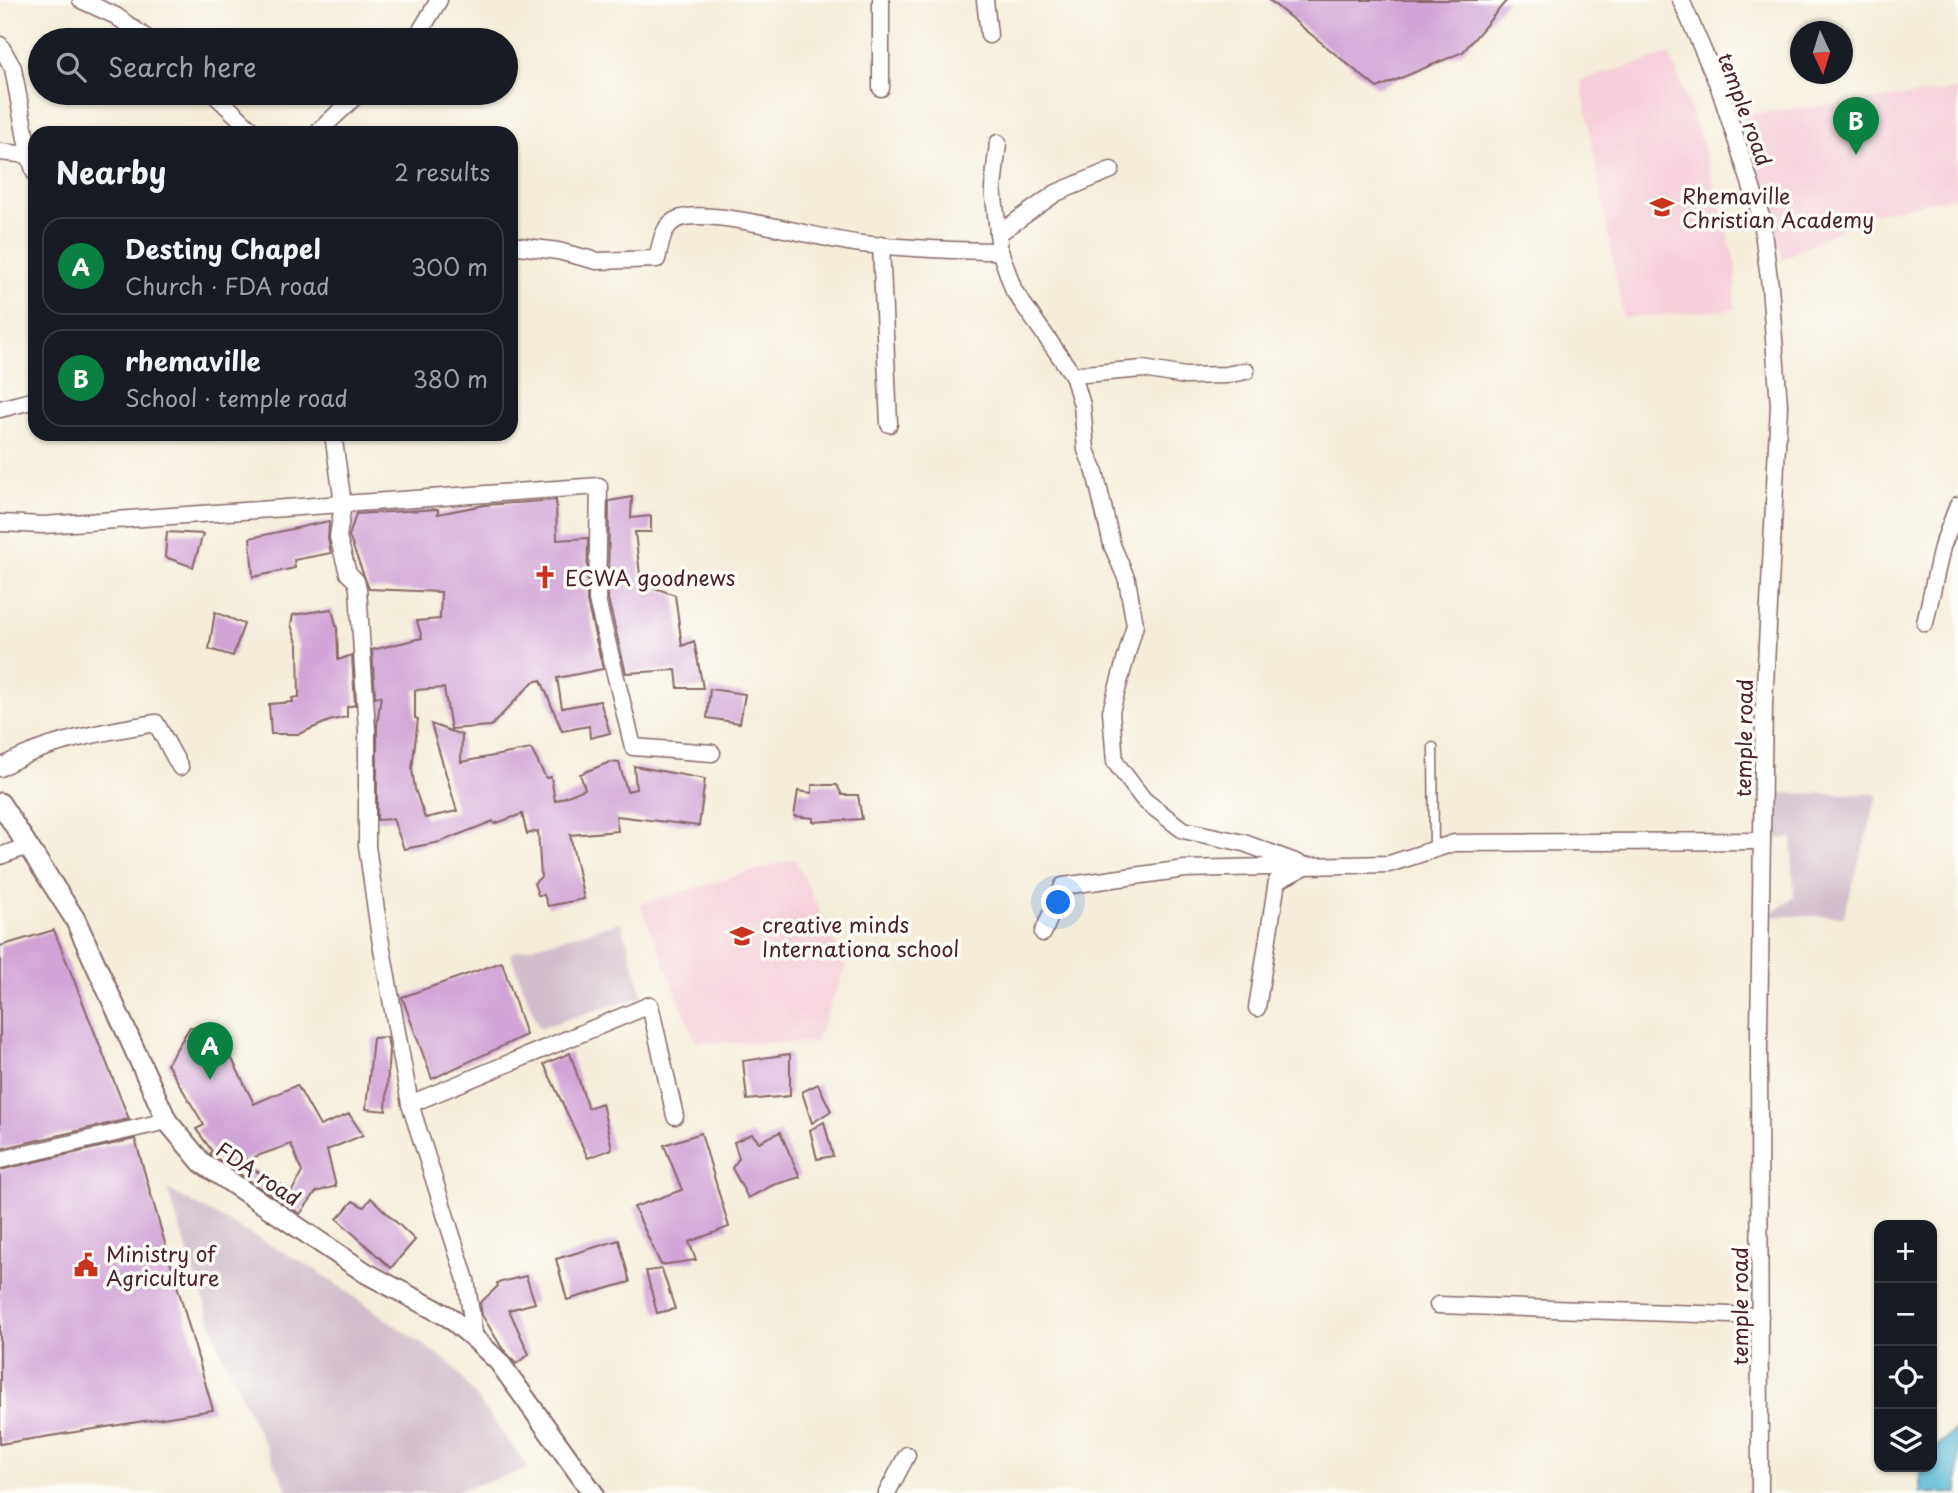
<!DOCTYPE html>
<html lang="en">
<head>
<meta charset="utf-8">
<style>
  body { margin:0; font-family:"Playpen Sans",sans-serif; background:#242831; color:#f1f3f6 }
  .controls { position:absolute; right:21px; bottom:21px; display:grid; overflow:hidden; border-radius:14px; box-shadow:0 2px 5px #0004 }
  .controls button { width:63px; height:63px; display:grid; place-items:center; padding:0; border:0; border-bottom:2px solid #363941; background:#171b24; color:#f1f3f6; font:35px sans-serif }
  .compass { position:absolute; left:1790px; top:21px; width:63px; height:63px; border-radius:50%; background:#171b24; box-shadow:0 2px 5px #0004; rotate:176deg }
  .you { position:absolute; left:1059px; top:903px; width:24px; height:24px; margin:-18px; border:5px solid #fff; border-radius:50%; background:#1a73e8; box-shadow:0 0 0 10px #1a73e833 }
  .badge { display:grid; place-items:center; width:46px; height:46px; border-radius:50%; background:#0b8043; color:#fff; font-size:23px; font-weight:700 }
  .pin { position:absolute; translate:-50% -58px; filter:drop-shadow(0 2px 4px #0008) }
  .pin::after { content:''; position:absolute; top:37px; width:24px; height:21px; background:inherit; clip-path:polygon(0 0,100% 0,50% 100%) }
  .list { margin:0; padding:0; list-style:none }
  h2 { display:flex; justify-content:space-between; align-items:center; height:91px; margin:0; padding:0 28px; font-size:30px }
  h2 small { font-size:23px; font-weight:400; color:#9ea1a6 }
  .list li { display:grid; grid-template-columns:46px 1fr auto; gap:21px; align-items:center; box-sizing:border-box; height:98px; margin:0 14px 14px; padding:0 14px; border:2px solid #363941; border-radius:21px }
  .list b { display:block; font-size:26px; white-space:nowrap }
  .list p { margin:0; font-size:23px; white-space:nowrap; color:#9ea1a6 }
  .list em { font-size:23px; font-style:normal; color:#9ea1a6 }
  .icon { flex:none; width:38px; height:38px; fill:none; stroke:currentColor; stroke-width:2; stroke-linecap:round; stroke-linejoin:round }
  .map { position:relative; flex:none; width:1958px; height:1493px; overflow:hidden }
  .search { position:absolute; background:#171b24; box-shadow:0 2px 5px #0004; left:28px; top:28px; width:490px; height:77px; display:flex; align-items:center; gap:18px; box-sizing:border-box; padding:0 24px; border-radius:38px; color:#9ea1a6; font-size:26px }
  .panel { position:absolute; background:#171b24; box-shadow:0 2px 5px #0004; left:28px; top:126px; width:490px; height:315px; border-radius:21px }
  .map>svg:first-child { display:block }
  .built { fill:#f5cfda }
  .industrial { fill:#d1bdcb }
  .water { fill:#53b7d2; stroke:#4e6b7e; stroke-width:2 }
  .building { fill:#d0a4d5; fill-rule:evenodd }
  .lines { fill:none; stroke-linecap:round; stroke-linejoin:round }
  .service-casing { stroke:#866768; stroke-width:11 }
  .minor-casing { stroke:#866768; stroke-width:19 }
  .tertiary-casing { stroke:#866768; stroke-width:23 }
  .service { stroke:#fff; stroke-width:8 }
  .minor { stroke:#fff; stroke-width:16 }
  .tertiary { stroke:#fff; stroke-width:19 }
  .labels { text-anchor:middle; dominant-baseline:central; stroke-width:7; stroke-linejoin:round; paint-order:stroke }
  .street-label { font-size:21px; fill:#4a1f2b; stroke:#fdfcf7 }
  .poi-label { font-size:21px; fill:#4a1f2b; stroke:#fdfcf7; text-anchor:start }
</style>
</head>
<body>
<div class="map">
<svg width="1958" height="1493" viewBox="0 0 1958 1493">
  <rect width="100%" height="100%" fill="#fdfcf7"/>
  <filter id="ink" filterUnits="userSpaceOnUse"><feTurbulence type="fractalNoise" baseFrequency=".0143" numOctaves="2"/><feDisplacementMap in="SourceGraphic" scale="14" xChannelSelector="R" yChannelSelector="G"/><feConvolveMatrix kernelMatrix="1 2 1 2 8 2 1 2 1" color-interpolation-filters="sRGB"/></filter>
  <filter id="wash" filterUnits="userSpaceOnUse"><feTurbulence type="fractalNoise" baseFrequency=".00686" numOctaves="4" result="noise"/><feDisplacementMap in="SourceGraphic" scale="28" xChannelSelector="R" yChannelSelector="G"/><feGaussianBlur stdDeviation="1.57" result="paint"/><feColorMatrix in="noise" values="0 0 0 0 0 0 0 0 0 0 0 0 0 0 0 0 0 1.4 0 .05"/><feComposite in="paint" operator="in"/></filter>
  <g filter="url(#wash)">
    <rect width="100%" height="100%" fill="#f5edda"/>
    <g class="built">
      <path d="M1670,54L1704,148L1736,266L1734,309L1623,318L1581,80Z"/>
      <path d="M1958,90V196L1871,214L1783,259L1743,115Z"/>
      <path d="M795,859L846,967L815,1043L696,1042L640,904Z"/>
    </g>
    <g class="industrial">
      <path d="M1772,793L1878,794L1844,916H1767L1794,897L1792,838L1772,839Z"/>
      <path d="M621,922L643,996L539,1028L510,953Z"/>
      <path d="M167,1189L316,1270L452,1365L529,1469L449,1493H289L252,1420L220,1349Z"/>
    </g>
    <path class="water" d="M1958,1428V1493H1920V1467H1932V1451Z"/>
    <g id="blocks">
      <g class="building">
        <path d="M1269,0H1507L1463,52L1377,88Z"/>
        <path d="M632,497L631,518L651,516V532H635L641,583L675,595L682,646L694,641L703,688H678L676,670L626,673L608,599L609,501Z"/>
        <path d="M556,500L557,540L588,538L587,602L603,669L557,678L562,708L600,701L610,733L590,738L589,726L562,731L541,680L533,682L491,726L451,729L444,688L415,690V718L418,719L412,769L415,789L425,818L457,811L431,724L462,735L461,762L531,749L546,778L551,777L555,801L585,789L580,774L610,762L619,763L627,791L636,789L634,766L705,779L699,826L616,816L618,831L570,835L584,899L548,906L544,895H538L534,883L541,877L538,831L527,834L522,814L494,824L493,821L440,842L404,849L393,819L377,820V725L381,696L375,697L372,650L422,638L417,621L440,619L441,592L369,589L349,536L356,514L438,509V514L484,505Z"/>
        <path d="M329,521L328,539L331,553L294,560L295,568L253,577L250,538Z"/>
        <path d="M167,532L203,534L193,567L165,557Z"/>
        <path d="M332,609L337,629L338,660L352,655L355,705L347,707V717L329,721L299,734H271L269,704L293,702L292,698L299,697L298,645L291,625L293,615Z"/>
        <path d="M215,612L244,624L233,656L209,649Z"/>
        <path d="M710,689L745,694L740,723L707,718Z"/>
        <path d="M812,785H837L842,795H858L862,819L813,822V818L794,816L798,791L812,793Z"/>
        <path d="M54,930L129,1119L0,1149V946Z"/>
        <path d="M502,962L526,1035L432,1079L402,997Z"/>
        <path d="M190,1027L220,1034L254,1104L297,1085L320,1126L349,1114L363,1135L327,1150L336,1186L316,1192L300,1214L210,1154L212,1151L196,1129L204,1125L167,1064ZM291,1144L302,1172L292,1191L240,1162Z"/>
        <path d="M387,1037L389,1048L386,1111L366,1109L373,1038Z"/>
        <path d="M570,1053L588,1108L602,1103L612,1149L588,1158L544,1064Z"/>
        <path d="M790,1054V1096L747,1100L743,1061Z"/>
        <path d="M818,1084L831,1111L812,1123L802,1092Z"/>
        <path d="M824,1122L833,1156L817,1159L810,1130Z"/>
        <path d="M780,1132L800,1177L773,1185L748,1198L732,1168L739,1158L734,1142L752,1134L759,1142Z"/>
        <path d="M701,1133L729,1227L689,1242L696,1260L661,1265L634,1207L682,1190L664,1145Z"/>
        <path d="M135,1139L213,1410L0,1444V1170Z"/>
        <path d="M371,1198L415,1240L391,1268L337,1219L353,1201L364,1207Z"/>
        <path d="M619,1240L630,1282L567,1300L556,1259Z"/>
        <path d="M662,1269L675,1309L657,1313L646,1271Z"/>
        <path d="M526,1276L535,1303L509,1310L529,1354L516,1364L502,1348L482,1315L480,1303L498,1286L497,1283Z"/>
      </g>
    </g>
  </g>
  <g filter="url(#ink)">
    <use href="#blocks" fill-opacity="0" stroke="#866768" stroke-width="2"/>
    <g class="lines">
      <g class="service-casing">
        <path id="service" d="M1433,747L1434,850"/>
      </g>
      <g class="minor-casing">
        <g id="minor">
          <path d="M81,0L116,16L149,40"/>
          <path d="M985,0L989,35"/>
          <path d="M1681,0L1719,87L1761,216L1770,286L1779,405L1764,705L1759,1032L1760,1493"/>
          <path d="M415,40L439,0"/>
          <path d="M0,45L13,68L29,155L35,173"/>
          <path d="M881,88V0"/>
          <path d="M213,93L255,133"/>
          <path d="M317,133L359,93"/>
          <path d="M998,143L993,188L999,241"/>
          <path d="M0,152L29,155"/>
          <path d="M998,234L1056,193L1111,170"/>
          <path d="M511,245L558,251L597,261L657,259C661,244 662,225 678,219C710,206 821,240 862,244C907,248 954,251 1000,251L1014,291L1073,375L1143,369L1185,376L1226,375L1246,371"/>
          <path d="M881,245L889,424"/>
          <path d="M0,409L35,400"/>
          <path d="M333,434L343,504L338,537L348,573L356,581L358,589L367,730V846L380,938L410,1104"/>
          <path d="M0,523L44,525L599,486L597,600L633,747L712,753"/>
          <path d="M1925,623L1942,547L1958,505"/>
          <path d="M0,768C42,742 107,731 156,723L180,767"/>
          <path d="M0,856L28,846"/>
          <path d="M1043,933L1063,886L1185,869L1306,866L1244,843L1183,830L1144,800L1115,762L1111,711L1135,625L1127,580L1112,545L1095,472L1086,450L1082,405L1073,375"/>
          <path d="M1257,1008L1277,881L1306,866L1389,864L1454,843L1762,841"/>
          <path d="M0,1160L167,1121"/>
          <path d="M1438,1305L1760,1316"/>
          <path d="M475,1339L466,1280L410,1104L650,1005L675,1116"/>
          <path d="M887,1493L907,1455"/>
        </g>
      </g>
      <g class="tertiary-casing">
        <path id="tertiary" d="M0,803L75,919L167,1121L202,1163L366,1273L449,1317L475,1339L499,1362L593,1493"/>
      </g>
      <use href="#service" class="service"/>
      <use href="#minor" class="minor"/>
      <use href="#tertiary" class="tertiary"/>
    </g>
  </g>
  <defs>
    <g id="school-bare" transform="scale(1.89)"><path d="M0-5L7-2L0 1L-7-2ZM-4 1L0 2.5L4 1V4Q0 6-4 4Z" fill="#c8321e" stroke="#fdfcf7" stroke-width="2.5" paint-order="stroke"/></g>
    <g id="church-bare" transform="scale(1.89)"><path d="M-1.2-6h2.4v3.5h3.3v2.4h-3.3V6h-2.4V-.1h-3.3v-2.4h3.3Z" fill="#c8321e" stroke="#fdfcf7" stroke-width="2.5" paint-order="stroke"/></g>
    <g id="civic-bare" transform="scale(1.89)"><path d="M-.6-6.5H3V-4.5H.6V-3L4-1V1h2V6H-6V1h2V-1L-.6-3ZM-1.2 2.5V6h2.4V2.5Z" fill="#c8321e" stroke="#fdfcf7" stroke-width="2.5" paint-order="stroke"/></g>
  </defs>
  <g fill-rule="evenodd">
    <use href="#school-bare" x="1662" y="207"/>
    <use href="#church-bare" x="545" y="577"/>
    <use href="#school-bare" x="742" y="936"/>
    <use href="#civic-bare" x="86" y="1265"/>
  </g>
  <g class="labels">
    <g class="street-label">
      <text transform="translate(1746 109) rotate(70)">temple road</text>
      <text transform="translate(1743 738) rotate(-89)">temple road</text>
      <text transform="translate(259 1173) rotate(34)">FDA road</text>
      <text transform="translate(1739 1306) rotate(-90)">temple road</text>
    </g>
    <g class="poi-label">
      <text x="1682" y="195">Rhemaville<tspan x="1682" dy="24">Christian Academy</tspan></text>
      <text x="565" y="577">ECWA goodnews</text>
      <text x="762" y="924">creative minds<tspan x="762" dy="24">Internationa school</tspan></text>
      <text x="106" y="1253">Ministry of<tspan x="106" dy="24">Agriculture</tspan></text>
    </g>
  </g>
</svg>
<div class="controls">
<button>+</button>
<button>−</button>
<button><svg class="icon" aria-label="locate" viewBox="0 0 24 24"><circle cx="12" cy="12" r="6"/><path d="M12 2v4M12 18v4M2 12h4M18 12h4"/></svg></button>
<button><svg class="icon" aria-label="layers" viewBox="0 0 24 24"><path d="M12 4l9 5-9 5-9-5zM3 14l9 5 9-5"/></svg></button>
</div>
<svg class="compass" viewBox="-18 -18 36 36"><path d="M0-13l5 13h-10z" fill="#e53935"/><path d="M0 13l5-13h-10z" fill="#9ea1a6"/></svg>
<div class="you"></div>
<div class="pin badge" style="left:210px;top:1080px">A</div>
<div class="pin badge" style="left:1856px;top:155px">B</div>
<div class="search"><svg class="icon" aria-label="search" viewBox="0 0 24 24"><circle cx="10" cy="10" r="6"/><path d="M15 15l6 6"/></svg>Search here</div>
<section class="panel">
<h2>Nearby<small>2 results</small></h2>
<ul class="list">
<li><span class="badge">A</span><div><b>Destiny Chapel</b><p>Church · FDA road</p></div><em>300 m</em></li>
<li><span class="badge">B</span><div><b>rhemaville</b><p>School · temple road</p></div><em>380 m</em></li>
</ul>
</section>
</div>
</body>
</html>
